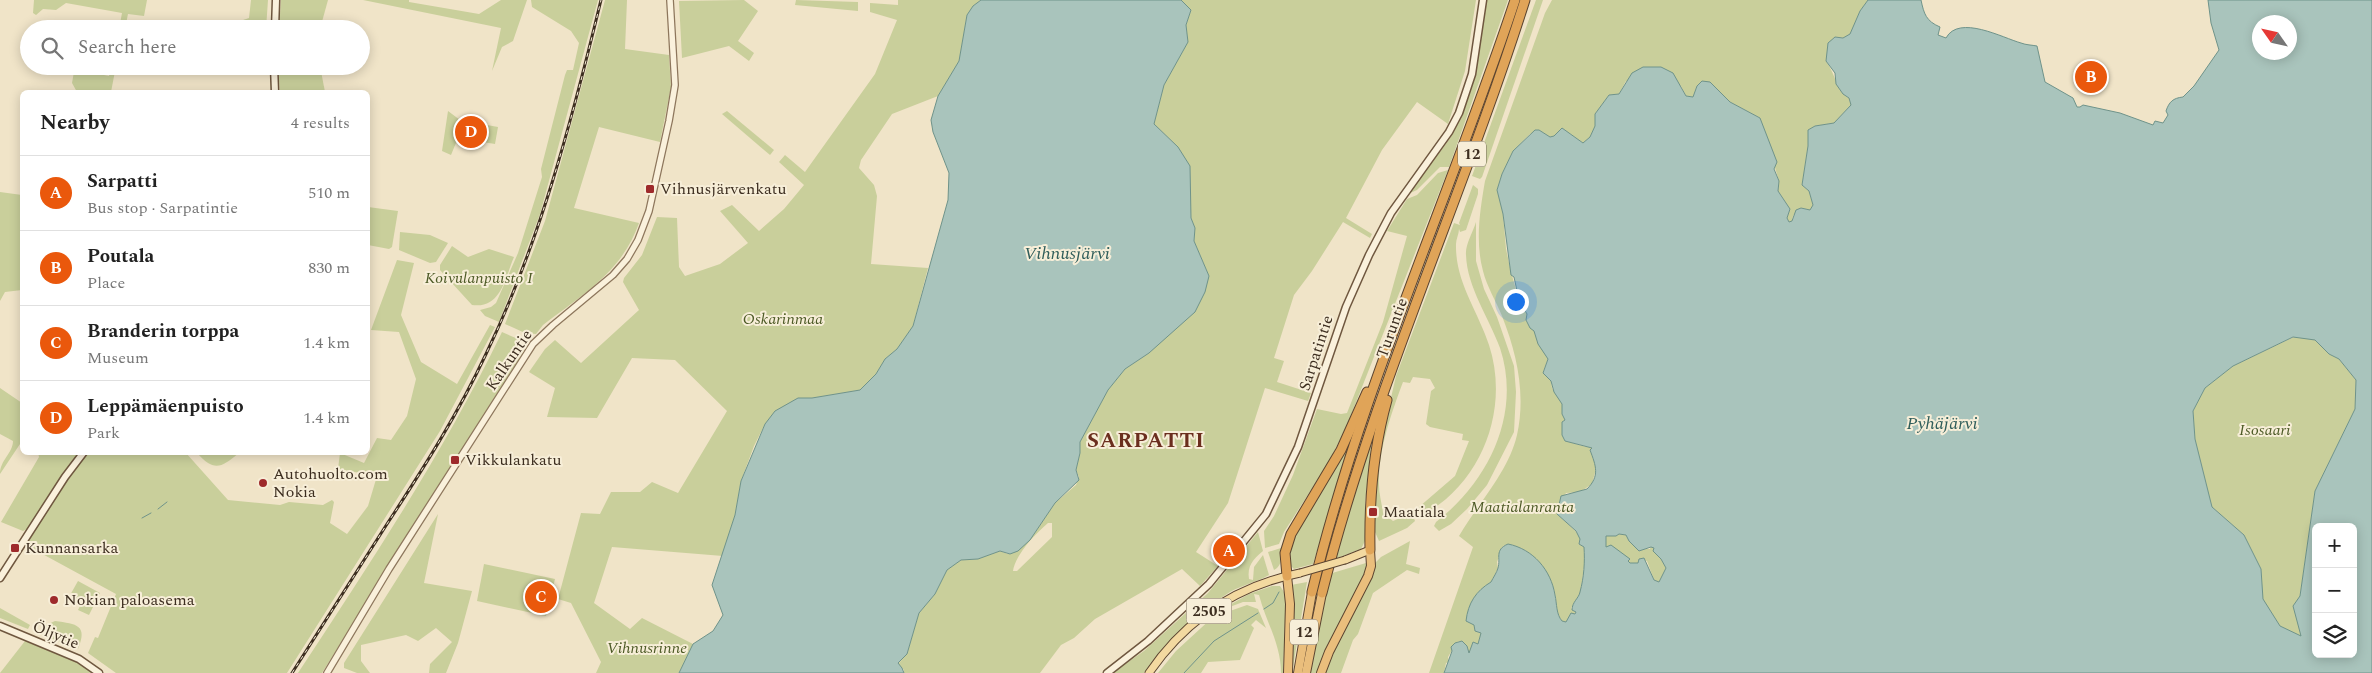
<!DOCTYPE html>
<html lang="en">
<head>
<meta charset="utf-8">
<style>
  body { margin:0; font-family:Spectral,serif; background:#f2f2f2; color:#222 }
  .controls { position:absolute; right:15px; bottom:15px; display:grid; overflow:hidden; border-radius:8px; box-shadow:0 2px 12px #0003 }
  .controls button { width:45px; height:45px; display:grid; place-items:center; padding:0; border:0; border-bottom:1px solid #e0e0e0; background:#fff; color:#222; font:25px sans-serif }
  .compass { position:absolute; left:2252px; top:15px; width:45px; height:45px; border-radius:50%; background:#fff; box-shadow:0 2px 12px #0003; rotate:304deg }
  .you { position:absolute; left:1515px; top:301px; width:18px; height:18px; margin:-12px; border:4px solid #fff; border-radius:50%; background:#1a73e8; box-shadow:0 0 0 8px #1a73e833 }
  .badge { display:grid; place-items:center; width:32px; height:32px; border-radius:50%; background:#ea580c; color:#fff; font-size:16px; font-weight:700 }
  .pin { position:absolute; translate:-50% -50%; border:2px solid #fff; box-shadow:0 1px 5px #0006 }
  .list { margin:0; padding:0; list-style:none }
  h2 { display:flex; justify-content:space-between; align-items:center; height:65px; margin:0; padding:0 20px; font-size:21px }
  h2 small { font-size:16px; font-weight:400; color:#767676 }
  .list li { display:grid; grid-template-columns:32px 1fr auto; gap:15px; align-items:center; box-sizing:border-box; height:75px; padding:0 20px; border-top:1px solid #e0e0e0 }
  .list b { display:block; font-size:19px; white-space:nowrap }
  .list p { margin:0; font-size:16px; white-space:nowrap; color:#767676 }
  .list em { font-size:16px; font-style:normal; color:#767676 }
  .icon { flex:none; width:28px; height:28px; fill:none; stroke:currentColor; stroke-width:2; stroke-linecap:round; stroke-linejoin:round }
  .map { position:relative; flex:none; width:2372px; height:673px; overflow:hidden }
  .search { position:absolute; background:#fff; box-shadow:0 2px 12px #0003; left:20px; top:20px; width:350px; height:55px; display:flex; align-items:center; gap:12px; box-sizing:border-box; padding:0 18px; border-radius:28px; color:#767676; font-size:19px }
  .panel { position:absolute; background:#fff; box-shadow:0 2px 12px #0003; left:20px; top:90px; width:350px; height:365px; border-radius:8px }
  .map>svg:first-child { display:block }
  .green { fill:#c9cf9b; fill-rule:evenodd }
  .water { fill:#a9c4bc; stroke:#6f938a; fill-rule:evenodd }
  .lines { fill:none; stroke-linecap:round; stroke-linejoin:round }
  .stream { stroke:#6f938a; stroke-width:1 }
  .tertiary-casing { stroke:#8d765c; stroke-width:8 }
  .secondary-casing { stroke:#6f573f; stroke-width:9 }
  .primary-casing { stroke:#5b4430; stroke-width:9 }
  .trunk-casing { stroke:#5b4430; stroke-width:10 }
  .motorway-casing { stroke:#5b4430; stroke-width:11 }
  .tertiary { stroke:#faf1dc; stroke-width:5.5 }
  .secondary { stroke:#faf1dc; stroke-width:6 }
  .primary { stroke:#f3d9a0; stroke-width:7 }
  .trunk { stroke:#eabe7c; stroke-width:8 }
  .motorway { stroke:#e0a458; stroke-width:9 }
  .rail-casing { stroke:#3d2e20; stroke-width:3 }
  .rail { stroke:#f7eed8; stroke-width:1; stroke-dasharray:4; stroke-linecap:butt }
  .primary-bridge-casing { stroke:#5b4430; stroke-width:9; stroke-linecap:butt }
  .primary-bridge { stroke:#f3d9a0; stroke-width:7 }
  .poi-dot { fill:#9e2a2b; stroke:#f7eed8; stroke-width:2 }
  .labels { text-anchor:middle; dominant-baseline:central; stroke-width:4; stroke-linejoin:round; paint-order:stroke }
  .shield { fill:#f7eed8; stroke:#756857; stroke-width:1 }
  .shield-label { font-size:15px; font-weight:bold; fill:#3d2e20 }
  .poi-label { font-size:16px; fill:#3d2e20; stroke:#f7eed8; text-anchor:start }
  .park-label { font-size:16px; font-style:italic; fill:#4d5a26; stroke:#f7eed8 }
  .street-label { font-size:16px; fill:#3d2e20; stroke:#f7eed8 }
  .water-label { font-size:18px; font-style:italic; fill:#2f5d5a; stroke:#f7eed8 }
  .district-label { font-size:21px; font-weight:bold; letter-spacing:1px; fill:#6b2e1e; stroke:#f7eed8 }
</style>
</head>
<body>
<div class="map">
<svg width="2372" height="673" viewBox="0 0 2372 673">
  <rect width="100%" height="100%" fill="#f0e4c8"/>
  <g class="green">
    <path d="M34,0H147L144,16L128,14L125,29H119L122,13L66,3L56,10L43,9L36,15L33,13Z"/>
    <path d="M251,0H268L266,29H229L231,24L249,18Z"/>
    <path d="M281,0H328L320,29H279Z"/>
    <path d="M363,0H409V2L479,14L501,0H527L513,41L502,47L492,71L501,28Z"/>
    <path d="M531,0H598L540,214L499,322L485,316L480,310L491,307L496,303L518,253L542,177L541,169L565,75L567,70H573L579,43L571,31L532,7Z"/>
    <path d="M605,0H627L625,49L669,55L671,87L660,142L599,127L574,208L639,223C622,272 582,295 543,325L536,334L525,333L505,324L545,221Z"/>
    <path d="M744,0L758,11L738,41L754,53L749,61L729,46L682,58L679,1Z"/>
    <path d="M796,0L858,2V11L795,5Z"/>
    <path d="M898,0H981L973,6L967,15L959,61L938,96L892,114L861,160L859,168L874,185L877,196L871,264L928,268L913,326L897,349L885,359L876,374L860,390L812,398H798L765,424L754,446L741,481L735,515L723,556L612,547L594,603L630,629L642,618L693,644L679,673H596L601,662L571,603L558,599L581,513L600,514L611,492H640L652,482L678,493L727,411L675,360L632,358L597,418L547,417L555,388L529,372L545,349L555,340L581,363L639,310L623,282L624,278L642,255L657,217L677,218L679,267L685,276L720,264L748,243L720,211L732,205L759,231L784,209L804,185L779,162L785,155L805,172L875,74L897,20L870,12V3L898,5Z"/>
    <path d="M1181,0H1476L1465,71L1448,124L1417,102L1382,150L1346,218L1372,234L1370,238L1343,222L1312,271L1294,295L1274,358L1284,361L1277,382L1311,393L1308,401L1265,388L1228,503L1196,552L1218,566L1200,586L1182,569L1095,619L1074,638L1061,645L1040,673H904V670L898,664L907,654L919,613L935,594L947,570L961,560L978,559L1000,551L1008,554L1021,548L1032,537L1055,503L1076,485L1079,477L1076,470L1080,453V442L1108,390L1125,369L1149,353L1209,276L1194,241L1195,228L1191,218L1178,147L1154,124L1164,85L1188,42L1186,25L1191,10ZM1048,523H1052V537L1017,571H1013C1015,555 1036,533 1048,523Z"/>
    <path d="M1486,0H1508L1449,167H1440L1417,190L1408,194C1418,174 1438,157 1450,138C1475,96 1480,47 1486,0Z"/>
    <path d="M1536,0H1543L1482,177L1480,179L1472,176Z"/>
    <path d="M1552,0H1868L1860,11L1851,35L1844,38L1835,37L1826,61C1835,73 1836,90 1849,98L1851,105L1834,123L1815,126L1808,130V146L1802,185L1809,191L1813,205L1810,210L1801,208L1793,216L1792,221L1789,222L1787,218L1790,209L1778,191L1779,181L1760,118L1730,102L1719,91L1697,86L1693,97L1686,96L1681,86L1626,81L1619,94L1609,95L1595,114V126L1590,137L1583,143L1569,133L1558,132L1554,136L1550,137L1539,130L1530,134L1513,151L1502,174L1497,190L1503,214L1506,249L1511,272L1519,300L1527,314L1526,320L1530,328L1534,330L1537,340L1548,359L1543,372L1551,381L1552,388L1562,404V414L1565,420L1562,422V435L1565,441C1575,443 1585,448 1593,447L1590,450L1597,465L1592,484L1580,492L1566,493C1547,520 1569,518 1581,539L1579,544L1584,547L1585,560L1580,595L1571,608L1576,612L1566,622L1562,621C1556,614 1557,603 1555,594C1551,576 1539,556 1522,549C1515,546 1510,543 1503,546L1497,562L1498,568L1491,582C1478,590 1470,600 1468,615L1474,625L1475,631L1481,633L1478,644L1473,642L1469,654L1467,646L1462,641L1457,642L1448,657L1449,662L1446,663L1444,673H1429L1473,547L1459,536C1478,503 1508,473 1517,435C1526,394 1517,354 1502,316C1496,301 1487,287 1483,271C1475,242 1480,210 1485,181L1545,13Z"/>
    <path d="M75,66H100L99,74L109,76L111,66H116L111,92H77L72,83Z"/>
    <path d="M278,66H320L325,92H280Z"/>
    <path d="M448,111L460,120L498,127L495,144L458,138L451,155L442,151Z"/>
    <path d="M727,111L774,150L770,155L722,114Z"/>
    <path d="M1448,170L1347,425L1329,462L1284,532L1279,544L1265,548L1264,531L1274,516L1293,475L1317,409L1341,414L1347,413L1383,322L1407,236L1387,231L1407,199L1417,195L1438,173Z"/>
    <path d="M1473,185L1478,189V194L1466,230L1460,232L1459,229C1459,234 1456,239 1456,244C1455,282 1478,311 1489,345C1510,409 1482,484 1421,516L1419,507L1455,476L1469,441L1462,440L1463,434L1430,427L1426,424L1431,391L1435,388L1430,379L1413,377L1410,383L1403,382C1391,414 1378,451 1379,485C1379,494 1382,504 1383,513L1393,521L1412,513L1415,521L1407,528L1379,541L1375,532L1373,476L1396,376L1454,223L1460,225L1459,223Z"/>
    <path d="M0,192L22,195V290L5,292L0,301Z"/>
    <path d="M368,207L398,211L392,247L389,249L368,245Z"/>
    <path d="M1476,222V261L1484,289L1497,317L1514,366L1516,392L1514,432L1487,485L1467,509L1451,524L1439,531L1434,526L1436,522C1488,482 1522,414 1500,348C1489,318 1467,287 1466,255C1465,245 1473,232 1476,222Z"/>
    <path d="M400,232L430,235L448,243L436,262L430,263L399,250Z"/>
    <path d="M452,246L468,257L489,249L514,257C505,278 501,309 472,305L440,270V265Z"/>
    <path d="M397,260L414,263L401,315L421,362L457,384L490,325L495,327L440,431L287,673H116L88,653L95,637L98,638L116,594L24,544L77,465L89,452L186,453L228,500L280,505L289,502L323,505L332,500L334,502L330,523L347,534L368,506L377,476L338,469L340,453L364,463L377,438L391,440L407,416L416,379L399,332L371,330Z"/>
    <path d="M502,332L518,339L524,351L322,673H298C371,562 444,452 502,332Z"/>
    <path d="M2294,337L2315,339L2329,354L2339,359L2356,380L2355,409L2315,491L2300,596L2301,637L2280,626L2262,599L2261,569L2244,535L2212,507L2195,439L2193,411L2205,388L2233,366Z"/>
    <path d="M0,388L22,403V445L20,444L0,474C0,460 13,453 13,441L0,434Z"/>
    <path d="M1355,426L1313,564L1294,569L1289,564L1290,550L1298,530Z"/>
    <path d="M1372,439L1365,503V541L1361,549L1332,560Z"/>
    <path d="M38,453H80L27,529L23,531L1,522L39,457Z"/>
    <path d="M197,453H239C221,468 214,472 197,453Z"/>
    <path d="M438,514L424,583L472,591L458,643L446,673H429L430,664L452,642L436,628L418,641L406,635L361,645V661L370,673H357L344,668V663Z"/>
    <path d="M1258,532L1263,551C1253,559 1247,566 1249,579L1253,580L1254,567L1263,555L1269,575C1257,582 1242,585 1230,592C1195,613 1168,641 1144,673H1112L1144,651L1208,593Z"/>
    <path d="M1619,534L1626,535L1637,549H1650L1651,546L1655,548L1654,552L1661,559L1666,568L1659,582L1654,580L1647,561L1639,559L1638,563H1630L1626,557L1606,547V536Z"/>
    <path d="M1410,541L1406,564L1420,568L1419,574L1407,570L1373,593L1358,634L1353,640L1341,673H1322L1372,576L1375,563L1381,557Z"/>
    <path d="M1281,548C1281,557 1283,565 1274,570L1268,552Z"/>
    <path d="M1366,563C1370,577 1324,653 1317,673H1309L1329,574Z"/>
    <path d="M484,564L555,579L546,616L477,601Z"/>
    <path d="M78,581L100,593L89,615L78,610L81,604L69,597Z"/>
    <path d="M1307,582L1292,673H1289L1291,585Z"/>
    <path d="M1272,586H1280L1286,595L1283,673H1281C1281,644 1266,622 1259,595L1254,594L1256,602H1243L1219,611L1249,594Z"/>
    <path d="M1247,605L1258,609L1266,628L1256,620L1251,625L1254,628L1240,660L1208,662L1201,673H1158L1176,651L1213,617Z"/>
    <path d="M0,608L30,625L28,629L0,618Z"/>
    <path d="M55,621C77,624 88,625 78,649L40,634L44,626Z"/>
    <path d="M25,641L78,663L93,673H0Z"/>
  </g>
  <g class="water">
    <path d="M981,0H1181L1191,10L1186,25L1188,42L1164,85L1154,124L1178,147L1190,166L1191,218L1195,228L1194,241L1209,276L1205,292L1195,312L1149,353L1125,369L1108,390L1080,442V453L1076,470L1079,480L1055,503L1030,540L1018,551L1010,554L1000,551L978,559L961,560L947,570L935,594L919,613L907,654L898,663L902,668L904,673H679L693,644L713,631L723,615L712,585L735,515L741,481L765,424L775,411L798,398H812L860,390L876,374L885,359L897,349L913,326L948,200L949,173L933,132L931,120L938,96L959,61L967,15L973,6Z"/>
    <path d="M1868,0H1921C1924,14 1926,21 1940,27L1938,35L1946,38C1959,14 2003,38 2021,43C2026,45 2032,45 2037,46L2045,82L2073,98L2077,107H2080L2083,105L2120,113L2153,125L2155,121L2163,123L2168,115L2166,111C2169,102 2173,98 2183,97L2194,86L2219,50L2211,23L2208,0H2372V673H1444L1452,651L1451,647L1455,643L1462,641L1467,646L1469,653L1473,642L1478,644L1481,633L1475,631L1474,625L1466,621C1468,603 1476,591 1491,582C1493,578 1497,572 1498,568C1501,558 1494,550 1508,544C1533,549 1551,570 1555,595C1557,604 1556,614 1562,621L1566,622L1571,613L1575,614L1576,612L1572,610C1572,602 1579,598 1580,592C1584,577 1585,562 1584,547L1579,544L1580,539L1576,531L1557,514L1561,496L1587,489C1600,476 1596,466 1590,450L1592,448L1565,441L1562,435V422L1565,420L1562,414V404L1554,392L1551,381L1543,373L1548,359L1538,344L1534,331L1530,328L1526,320L1527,314L1519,300L1514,277L1511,275L1503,214L1497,190L1502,174L1513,151L1535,130H1539L1550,137L1554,136L1562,128L1583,143L1590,137L1595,126V114L1609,95L1619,94L1632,73L1643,67H1661L1673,73L1686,96L1693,97L1697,86L1702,81L1710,82L1730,102L1760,118L1777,162L1774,169L1779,181L1778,191L1790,209L1787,218L1789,222L1792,221L1796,210L1801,208L1810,210L1813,205L1809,191L1802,185L1808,146V130L1815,126L1834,123L1851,105L1849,98L1843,94L1836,84L1835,73L1826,61L1828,43L1835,37L1843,38L1850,34L1860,11ZM2290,22V52H2260V22ZM2293,337L2315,340L2329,354L2339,359L2356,380L2355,409L2315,491L2300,596L2293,606L2301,636L2280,626L2263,599L2261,569L2244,535L2212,507L2195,439L2193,411L2205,388L2233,366ZM2316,527H2353V654H2316ZM1619,534L1626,535L1629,541L1639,551L1651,547L1654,548L1653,551L1661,559L1666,568L1659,582L1654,580L1644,558L1639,559L1638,563H1630L1628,561L1630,559L1611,545L1606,547V536H1616Z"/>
  </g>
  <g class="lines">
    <g class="stream">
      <path d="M158,509L167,502"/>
      <path d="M142,518L151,513"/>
      <path d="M1264,609L1273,603L1279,592"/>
      <path d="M1184,673L1214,641L1258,613"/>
    </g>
    <g class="tertiary-casing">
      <path id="tertiary" d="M327,673L389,569L533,344L553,325L613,275L627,259L638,240L649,211L669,121L675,85L670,0"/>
    </g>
    <g class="secondary-casing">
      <g id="secondary">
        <path d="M275,29L276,0"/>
        <path d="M274,66L275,92"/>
        <path d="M0,578L65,477L84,452"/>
        <path d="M0,626L79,659L99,673"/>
        <path d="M1107,673L1148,641L1209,584L1266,514L1298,447L1346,307L1369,255L1391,213L1449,132L1459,113L1472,74L1483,0"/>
      </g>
    </g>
    <g class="primary-casing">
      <g id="primary">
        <path d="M1345,560L1370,550"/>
        <path d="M1149,673C1186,619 1236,586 1300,573"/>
      </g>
    </g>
    <g class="trunk-casing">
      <g id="trunk">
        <path d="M1287,576L1290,604L1288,673"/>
        <path d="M1298,673L1312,592"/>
        <path d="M1306,673L1322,593"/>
        <path d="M1321,673L1329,652L1368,576L1371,566L1370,550"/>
      </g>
    </g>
    <g class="motorway-casing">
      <g id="motorway">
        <path d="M1370,550C1369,498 1373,450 1387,400"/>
        <path d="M1287,576L1285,553L1291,534L1341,450L1367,392"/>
        <path d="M1312,592C1360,391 1450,197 1515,0"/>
        <path d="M1322,593C1373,390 1462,199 1525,0"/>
      </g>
    </g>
    <use href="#tertiary" class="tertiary"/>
    <use href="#secondary" class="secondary"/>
    <use href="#primary" class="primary"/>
    <use href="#trunk" class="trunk"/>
    <use href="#motorway" class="motorway"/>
    <g class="rail-casing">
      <path id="rail" d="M292,673C324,623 356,573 387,524C423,469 458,414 486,354C540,242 572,120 601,0"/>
    </g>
    <use href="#rail" class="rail"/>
    <g class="primary-bridge-casing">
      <path id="primary-bridge" d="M1300,573L1345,560"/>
    </g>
    <use href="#primary-bridge" class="primary-bridge"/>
  </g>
  <g class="poi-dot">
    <rect x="645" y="184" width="10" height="10" rx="2.5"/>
    <rect x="450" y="455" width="10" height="10" rx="2.5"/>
    <circle cx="263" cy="483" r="5"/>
    <rect x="1368" y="507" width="10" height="10" rx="2.5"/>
    <rect x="10" y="543" width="10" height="10" rx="2.5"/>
    <circle cx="54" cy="600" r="5"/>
  </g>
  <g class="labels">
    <g class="shield">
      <rect x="1458" y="141.5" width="28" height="25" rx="4"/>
      <rect x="1186.5" y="598.5" width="45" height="25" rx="4"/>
      <rect x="1290" y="619.5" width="28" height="25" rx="4"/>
    </g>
    <g class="shield-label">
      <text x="1472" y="154">12</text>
      <text x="1209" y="611">2505</text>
      <text x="1304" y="632">12</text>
    </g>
    <g class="poi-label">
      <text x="660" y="189">Vihnusjärvenkatu</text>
      <text x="465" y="460">Vikkulankatu</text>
      <text x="273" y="474">Autohuolto.com<tspan x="273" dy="18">Nokia</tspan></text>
      <text x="1383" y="512">Maatiala</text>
      <text x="25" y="548">Kunnansarka</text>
      <text x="64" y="600">Nokian paloasema</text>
    </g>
    <g class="park-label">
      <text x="479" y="278">Koivulanpuisto I</text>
      <text x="783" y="319">Oskarinmaa</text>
      <text x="2265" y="430">Isosaari</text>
      <text x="1522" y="507">Maatialanranta</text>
      <text x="647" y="648">Vihnusrinne</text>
    </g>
    <g class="street-label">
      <text transform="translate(1392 328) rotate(-70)">Turuntie</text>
      <text transform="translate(1316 353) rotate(-72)">Sarpatintie</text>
      <text transform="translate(509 360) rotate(-56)">Kalkuntie</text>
      <text transform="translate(56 635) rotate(23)">Öljytie</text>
    </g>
    <g class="water-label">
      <text x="1067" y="253">Vihnusjärvi</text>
      <text x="1942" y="423">Pyhäjärvi</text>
    </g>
    <g class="district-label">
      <text x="1146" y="441">SARPATTI</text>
    </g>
  </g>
</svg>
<div class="controls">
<button>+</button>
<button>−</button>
<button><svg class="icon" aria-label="layers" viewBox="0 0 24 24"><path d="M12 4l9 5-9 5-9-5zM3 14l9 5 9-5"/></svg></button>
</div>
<svg class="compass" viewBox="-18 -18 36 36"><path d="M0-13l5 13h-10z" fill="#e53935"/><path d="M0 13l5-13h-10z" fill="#767676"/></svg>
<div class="you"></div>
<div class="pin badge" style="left:1229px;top:551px">A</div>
<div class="pin badge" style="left:2091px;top:77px">B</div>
<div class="pin badge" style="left:541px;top:597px">C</div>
<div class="pin badge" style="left:471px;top:132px">D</div>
<div class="search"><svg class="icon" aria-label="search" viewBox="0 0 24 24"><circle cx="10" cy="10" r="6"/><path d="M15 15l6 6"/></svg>Search here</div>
<section class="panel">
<h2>Nearby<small>4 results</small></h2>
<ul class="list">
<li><span class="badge">A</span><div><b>Sarpatti</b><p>Bus stop · Sarpatintie</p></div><em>510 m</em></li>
<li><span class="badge">B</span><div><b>Poutala</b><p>Place</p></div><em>830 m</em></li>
<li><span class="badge">C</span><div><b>Branderin torppa</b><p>Museum</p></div><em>1.4 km</em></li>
<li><span class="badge">D</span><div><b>Leppämäenpuisto</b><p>Park</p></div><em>1.4 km</em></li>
</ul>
</section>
</div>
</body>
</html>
